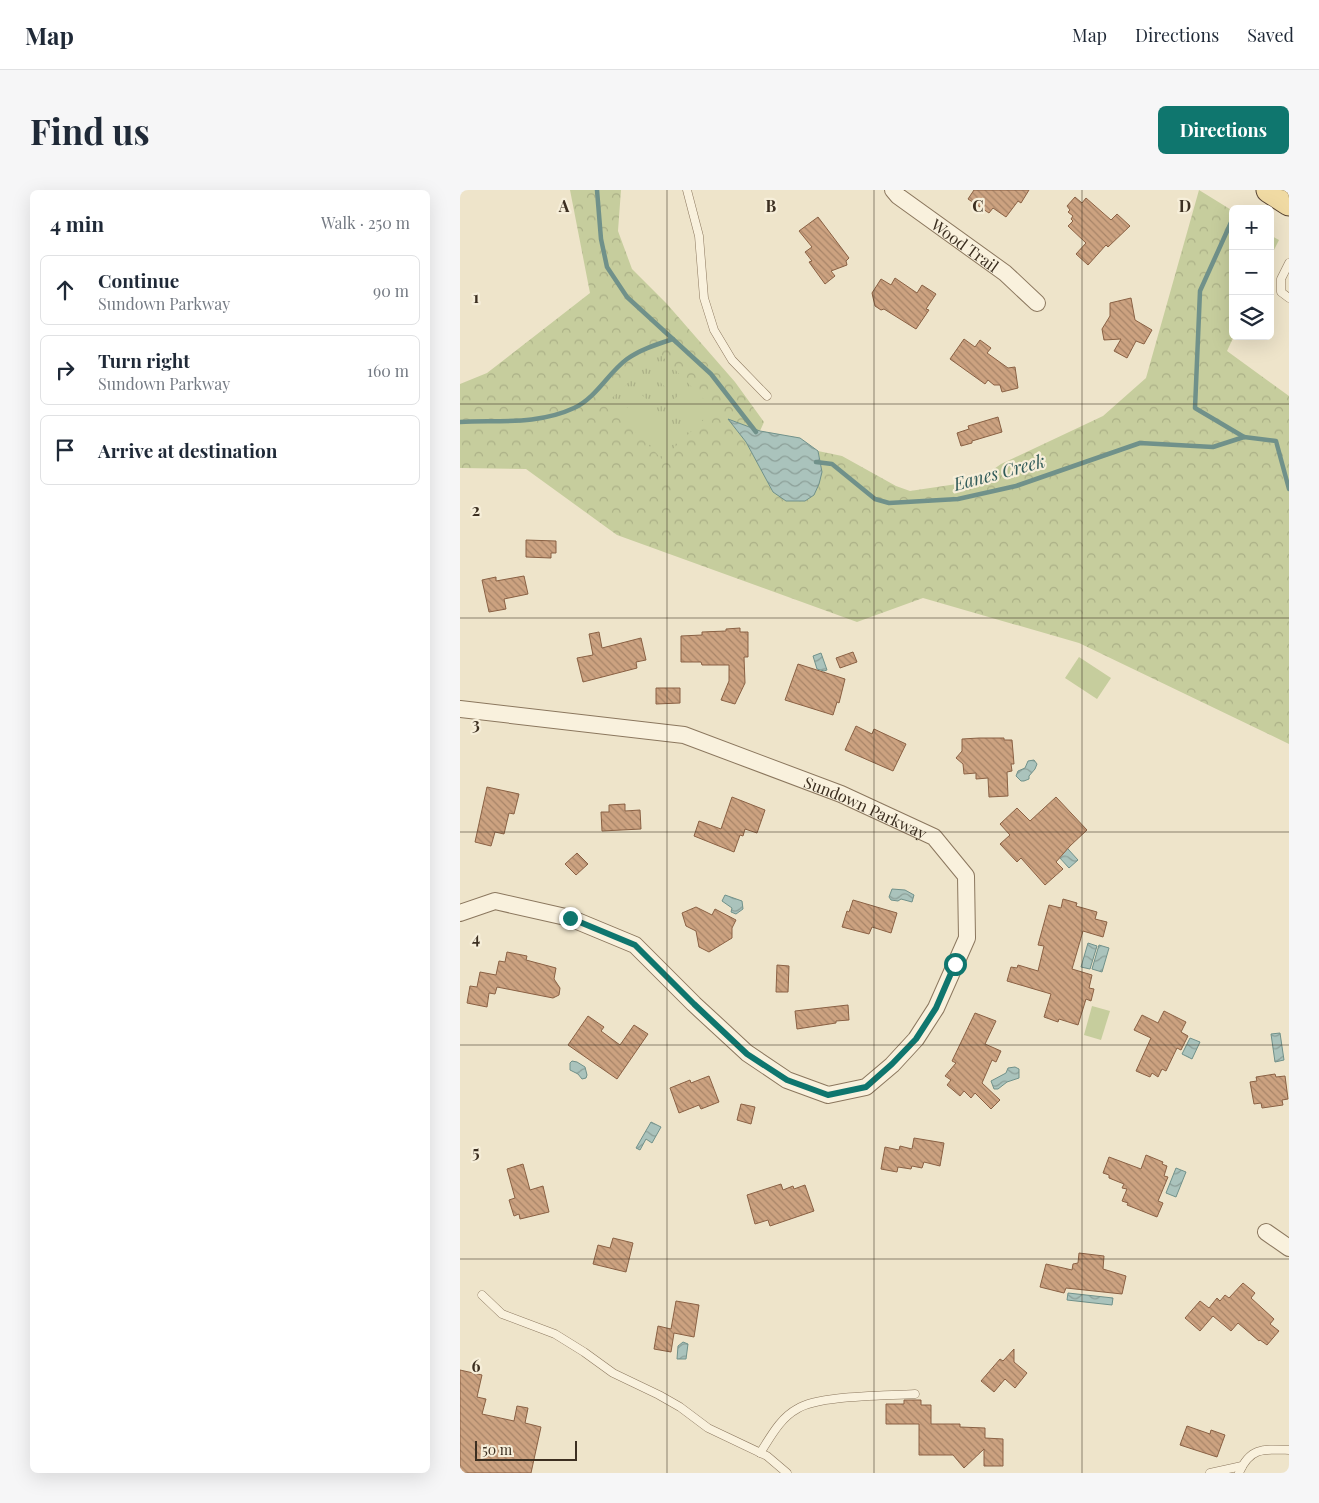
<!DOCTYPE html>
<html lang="en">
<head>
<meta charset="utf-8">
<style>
  body { margin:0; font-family:"Playfair Display",serif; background:#f6f6f7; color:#1f2937 }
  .controls { position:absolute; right:15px; top:15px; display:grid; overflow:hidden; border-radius:8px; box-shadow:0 5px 20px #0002 }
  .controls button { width:45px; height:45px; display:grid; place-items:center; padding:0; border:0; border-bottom:1px solid #e0e1e3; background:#fff; color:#1f2937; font:25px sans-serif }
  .scale { position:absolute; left:15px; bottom:12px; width:102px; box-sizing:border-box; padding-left:5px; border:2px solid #3c2f21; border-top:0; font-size:14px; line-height:18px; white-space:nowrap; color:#3c2f21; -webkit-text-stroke:4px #f6eed9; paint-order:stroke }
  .stop { position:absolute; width:15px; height:15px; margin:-11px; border:4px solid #0f766e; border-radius:50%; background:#fff }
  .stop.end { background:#0f766e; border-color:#fff; box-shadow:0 1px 5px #0008 }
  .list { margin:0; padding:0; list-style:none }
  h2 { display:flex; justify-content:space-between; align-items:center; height:65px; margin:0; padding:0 20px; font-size:21px }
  h2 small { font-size:16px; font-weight:400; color:#747a83 }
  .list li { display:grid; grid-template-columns:32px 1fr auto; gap:15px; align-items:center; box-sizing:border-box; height:70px; margin:0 10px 10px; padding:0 10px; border:1px solid #e0e1e3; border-radius:8px }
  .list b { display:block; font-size:19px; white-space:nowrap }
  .list p { margin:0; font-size:16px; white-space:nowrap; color:#747a83 }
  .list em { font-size:16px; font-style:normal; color:#747a83 }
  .icon { flex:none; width:28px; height:28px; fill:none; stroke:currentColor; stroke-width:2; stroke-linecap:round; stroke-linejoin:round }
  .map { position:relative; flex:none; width:829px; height:1283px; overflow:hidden; border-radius:8px }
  header { display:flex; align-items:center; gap:30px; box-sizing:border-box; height:70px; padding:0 25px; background:#fff; border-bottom:1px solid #e0e1e3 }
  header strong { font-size:24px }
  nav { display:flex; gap:28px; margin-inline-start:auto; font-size:18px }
  .intro { display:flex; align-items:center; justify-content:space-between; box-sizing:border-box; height:120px; padding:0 30px }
  h1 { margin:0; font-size:35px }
  .button { padding:12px 22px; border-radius:8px; background:#0f766e; color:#fff; font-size:18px; font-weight:700 }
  main { display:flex; gap:30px; padding:0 30px }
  aside { flex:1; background:#fff; border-radius:8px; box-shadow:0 5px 20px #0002 }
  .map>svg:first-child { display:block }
  .forest { fill:url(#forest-crowns) }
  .park { fill:url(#park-tufts) }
  .pitch { fill:#c6cd9d }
  .water { fill:url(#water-waves); stroke:#70918a }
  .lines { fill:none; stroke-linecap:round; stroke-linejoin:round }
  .stream { stroke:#70918a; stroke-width:4.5 }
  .building { fill:url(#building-back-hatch); stroke:#8a6144 }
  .lane-casing { stroke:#8b775e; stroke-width:9 }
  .street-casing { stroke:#8b775e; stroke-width:18 }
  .primary-casing { stroke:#594532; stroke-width:27 }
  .lane { stroke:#f9f1dd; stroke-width:8 }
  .street { stroke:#f9f1dd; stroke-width:16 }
  .primary { stroke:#f0daa3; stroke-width:25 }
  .route { stroke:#0f766e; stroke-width:6 }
  .grid { fill:none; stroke:#3c2f21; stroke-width:1; stroke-opacity:0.55 }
  .labels { text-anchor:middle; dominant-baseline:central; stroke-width:4.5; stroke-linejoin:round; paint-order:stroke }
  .street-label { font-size:16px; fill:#3c2f21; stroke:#f6eed9 }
  .water-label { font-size:18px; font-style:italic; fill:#315b59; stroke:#f6eed9 }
  .grid-label { font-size:16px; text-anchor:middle; font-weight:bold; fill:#3c2f21; stroke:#f6eed9; stroke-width:4.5; stroke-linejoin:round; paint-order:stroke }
</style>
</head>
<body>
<header>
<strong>Map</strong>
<nav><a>Map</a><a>Directions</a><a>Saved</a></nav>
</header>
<div class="intro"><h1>Find us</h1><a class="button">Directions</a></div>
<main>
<aside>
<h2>4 min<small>Walk · 250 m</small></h2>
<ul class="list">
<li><svg class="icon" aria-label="ahead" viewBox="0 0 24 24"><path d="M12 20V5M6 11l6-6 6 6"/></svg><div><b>Continue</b><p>Sundown Parkway</p></div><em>90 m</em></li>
<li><svg class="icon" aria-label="right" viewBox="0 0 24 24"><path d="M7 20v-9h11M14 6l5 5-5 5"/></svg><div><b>Turn right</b><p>Sundown Parkway</p></div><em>160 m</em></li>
<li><svg class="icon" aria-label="arrive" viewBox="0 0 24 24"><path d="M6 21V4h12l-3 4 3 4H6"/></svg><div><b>Arrive at destination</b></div></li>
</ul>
</aside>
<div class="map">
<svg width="829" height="1283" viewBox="0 0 829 1283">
  <defs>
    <pattern id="forest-crowns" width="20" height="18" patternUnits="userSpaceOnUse" patternTransform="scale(1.25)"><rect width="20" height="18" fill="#c6cd9d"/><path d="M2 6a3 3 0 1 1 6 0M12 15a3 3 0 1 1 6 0" fill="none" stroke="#abb087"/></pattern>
    <pattern id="park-tufts" width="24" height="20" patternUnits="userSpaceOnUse" patternTransform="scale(1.25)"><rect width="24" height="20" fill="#c6cd9d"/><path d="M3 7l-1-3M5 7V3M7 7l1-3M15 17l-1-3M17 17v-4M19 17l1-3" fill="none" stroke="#abb087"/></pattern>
    <pattern id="water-waves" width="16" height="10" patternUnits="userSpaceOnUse" patternTransform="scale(1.25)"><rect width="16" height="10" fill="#aac3bc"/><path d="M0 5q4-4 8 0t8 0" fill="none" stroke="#8c9f98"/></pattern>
    <pattern id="building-back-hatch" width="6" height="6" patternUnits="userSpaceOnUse" patternTransform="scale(1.25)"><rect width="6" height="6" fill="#cca280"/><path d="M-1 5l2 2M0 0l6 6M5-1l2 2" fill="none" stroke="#a78468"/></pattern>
  </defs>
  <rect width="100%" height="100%" fill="#eee4ca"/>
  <g class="forest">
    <path d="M110,0H161L158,41L172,79L207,114L275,192L304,232L300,241L269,230L286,252L313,302L345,311L362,282L358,261L382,266L436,296L450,301L517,291L541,274L643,226L686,188L739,0L773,21V146H774L767,161L829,206V554L619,453L463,408L397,432L157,345L66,279L0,278V194L27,183L130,103Z"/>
    <path d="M810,45L819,50L810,68Z"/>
  </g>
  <path class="park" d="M199,163L254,220L202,269L147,213Z"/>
  <g class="pitch">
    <path d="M200,174L220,194L211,203L191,183Z"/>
    <path d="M227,196L249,218L232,237L209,215Z"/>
    <path d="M181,204L215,238L199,254L165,220Z"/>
    <path d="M619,467L651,488L637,509L605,488Z"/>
    <path d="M632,816L650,821L641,850L624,845Z"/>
  </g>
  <g class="water">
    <path d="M268,229L300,241L340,248L358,261L362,282L359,294L354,305L345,311H326L313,302L286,252Z"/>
    <path d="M361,463L367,480L364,481L357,479L353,466Z"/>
    <path d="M574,570L577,574L575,579L569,586V589L564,591H561L556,586L558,581L565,578L568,571Z"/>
    <path d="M598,648L618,670L609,678L589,656Z"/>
    <path d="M432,699L445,700L454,705L452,712L441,709L438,711L431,710L429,707Z"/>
    <path d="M265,705L282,711L283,719L276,724L271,722L272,718L262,711Z"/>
    <path d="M628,753L637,756L630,779L621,777Z"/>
    <path d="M639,755L649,758L642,782L632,779Z"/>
    <path d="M820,843L824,870L815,872L811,844Z"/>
    <path d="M730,848L740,852L732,869L722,864Z"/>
    <path d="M112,871L117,872L125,877L127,885L126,888L122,889L118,884L110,880V873Z"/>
    <path d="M555,877L559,879V888L547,892L538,899H534L531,891L546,883L548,878Z"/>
    <path d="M191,932L201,937L192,953L186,949L180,960L176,958Z"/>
    <path d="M716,978L726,982L716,1007L706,1003Z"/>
    <path d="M608,1103L653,1108L652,1115L607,1110Z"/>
    <path d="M223,1152L228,1154L226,1169H217L218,1156Z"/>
  </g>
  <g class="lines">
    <g class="stream">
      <path d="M137,0L141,49L147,77L167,107L251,184L296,242"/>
      <path d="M773,28L740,101L735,218L784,247"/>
      <path d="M0,232C38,230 78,235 114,218C136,208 148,183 167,169C181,159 198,154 213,149"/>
      <path d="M356,272L372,274L415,309L429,313L498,309L556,296L680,253L753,257L784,247L816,251L829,299"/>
    </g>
  </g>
  <g class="building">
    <path d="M514,0H569L561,13L558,11L546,27L533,18L529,23L508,9Z"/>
    <path d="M615,7L622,13L626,8L651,30L657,24L670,36L648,57L646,55L628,75L616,64L626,53L608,36L613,31L611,29L613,26L608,22L610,20L607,16Z"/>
    <path d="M358,27L389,68L386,71L387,75L371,81L375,86L365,94L349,72L352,71L345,62L352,57L339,41Z"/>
    <path d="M435,88L457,103L462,95L476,104L466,119L469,120L456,139L424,119L421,120L415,116L412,103L421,89L431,95Z"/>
    <path d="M671,108L675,130L692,140L684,154L676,151L667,168L654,161L661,149L644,150L642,139L650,126V113Z"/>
    <path d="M504,149L515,157L520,150L531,158L527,163L548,178L555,177L558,198L542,202L540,195H534L528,190L525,194L490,169Z"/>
    <path d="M538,227L542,242L512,251V253L501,256L497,243L509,239L508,236Z"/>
    <path d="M66,350L96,351V363H91V368L66,367Z"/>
    <path d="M64,386L68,404L44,409L46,419L29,422L22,390L36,387V391Z"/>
    <path d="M280,438V442H288V467H284L285,493L275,514L261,510L269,491V475H242L241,472H221V446L242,445V442L266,441V439Z"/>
    <path d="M139,442L142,458L181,448L186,470L176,472L177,478L123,492L117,468L133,465L129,444Z"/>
    <path d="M393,462L397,472L380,478L376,468Z"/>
    <path d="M338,474L385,489L379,513L377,512L373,525L325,510Z"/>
    <path d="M196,498H220V513L196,514Z"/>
    <path d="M396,536L412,544L414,539L446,554L433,581L385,560Z"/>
    <path d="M519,548H544V550H552L554,574H551L552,581L547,582L548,606L529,607L528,588L516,589V583L504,584L503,574L496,568L502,561V549Z"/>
    <path d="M27,597L59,604L54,624L49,623L44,644L35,642L31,656L15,652Z"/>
    <path d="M272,607L305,620L297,643L285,639L283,646L280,645L274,662L234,646L239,631L261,639Z"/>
    <path d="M596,607L627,640L610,656L596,672L603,679L585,695L561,668L557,672L540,654L550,645L540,634L557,618L570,631Z"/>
    <path d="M165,614V621L180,620L181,639L142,641L141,622H149V615Z"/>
    <path d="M117,663L128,674L116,685L105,674Z"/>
    <path d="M603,709L617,713L616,716L637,722L635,729L647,732L643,747L623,741L612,779L632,785L629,798L634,799L631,811L626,809L618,835L599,829L598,832L584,827L591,804L547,791L551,777L557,778L558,775L578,781L584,756L578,755L589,715L601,718Z"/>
    <path d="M393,710L437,723L431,743L412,737L409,744L382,737L387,721L389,722Z"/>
    <path d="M236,717L252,725L255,719L276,730L272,738V748L249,762L239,757L236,741L226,736L222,723Z"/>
    <path d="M47,762L67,766L66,770L96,778L94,789L100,798L99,805L93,808L37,797L35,804L29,803L27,817L7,813L10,796L17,797L20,782L36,785L39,771L45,772Z"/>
    <path d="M317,775L329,776L328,802H316Z"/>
    <path d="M388,815L389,830L376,831V833L337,839L335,821Z"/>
    <path d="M704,821L726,832L721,842L728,846L721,860L717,858L706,881L702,879L698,887L692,883L690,887L676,881L691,848L674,840L682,825L698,833Z"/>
    <path d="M515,823L536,831L525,854L541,861L536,872L532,870L522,893L540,910L531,919L515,903L511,908L504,901L500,906L487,895L491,890L485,886L496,873L492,871Z"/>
    <path d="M128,826L144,837L141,841L160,855L174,835L188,844L157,889L108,855Z"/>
    <path d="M815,884L816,887L825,886L828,909L822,910L823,915L802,918L801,913L794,914L790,892L797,891L796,887Z"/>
    <path d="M249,886L259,912L241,919L239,915L219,923L210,898L230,890L231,893Z"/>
    <path d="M281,914L295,917L291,934L277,930Z"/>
    <path d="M454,948L484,953L480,976L464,972L462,978L452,976L451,979L438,977L437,982L421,979L425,957L439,960L440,956L452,959Z"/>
    <path d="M686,965L703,972L702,974L707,976L704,986L708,987L698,1011L703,1013L697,1027L667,1015L668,1013L662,1011L667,999L662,998L664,994L649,988V985L643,983L649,967L681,979Z"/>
    <path d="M63,974L70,1000L83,996L89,1022L60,1029L59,1024L54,1026L49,1010L55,1008L47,979Z"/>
    <path d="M321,994L323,1000L333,996L334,999L345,995L354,1021L310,1036L308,1030L295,1034L287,1005Z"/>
    <path d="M153,1048L173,1053L166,1082L133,1074L138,1055L150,1058Z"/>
    <path d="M619,1063L644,1066L643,1079L666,1086L662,1104L606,1098L604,1103L580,1097L586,1074L612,1080L613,1074L618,1073Z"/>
    <path d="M783,1093L795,1103L791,1108L814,1129L810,1134L819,1141L807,1155L800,1150L799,1151L778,1133L771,1141L753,1126L740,1141L725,1128L740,1111L749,1118L757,1108L760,1111L765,1105L769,1108Z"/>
    <path d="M216,1111L239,1115L234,1147L214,1143L211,1162L194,1159L198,1136L211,1139Z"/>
    <path d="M554,1159V1172L567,1183L555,1198L545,1189L534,1202L521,1191L540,1169L543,1171Z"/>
    <path d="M0,1180L22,1185L17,1207L26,1209L22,1224L54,1231L57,1216L68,1218L65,1233L81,1237L71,1283H0Z"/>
    <path d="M444,1210H461V1215H471V1234H500V1237L525,1238V1248L543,1249V1276H524V1259L504,1278L493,1265H459V1234H426V1214H444Z"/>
    <path d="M727,1236L750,1244L751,1240L765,1245L757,1267L720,1255Z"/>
  </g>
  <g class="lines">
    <g class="lane-casing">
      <g id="lane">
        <path d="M227,0L239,46L244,108L254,140L272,170L307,206"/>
        <path d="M829,73L821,89V102L829,108"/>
        <path d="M22,1105L42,1124L95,1144L124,1162L153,1183L199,1205L220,1217L248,1238L307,1266L327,1283"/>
        <path d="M300,1263C310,1248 320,1228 337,1219C359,1205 427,1206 455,1204"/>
        <path d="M750,1283L782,1276"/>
        <path d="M779,1283C790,1257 804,1259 829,1260"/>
      </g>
    </g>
    <g class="street-casing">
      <g id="street">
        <path id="s1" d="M433,0L438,6L545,83L577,113"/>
        <path id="s2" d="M0,519L224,545L381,604L474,647L506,686L507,748L476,818L456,849L432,875L406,897L368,905L327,890L287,863L234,814L175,755L110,728L35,711L0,723"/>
        <path d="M806,1042L829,1058"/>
      </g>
    </g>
    <g class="primary-casing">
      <path id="primary" d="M809,0L829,13"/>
    </g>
    <use href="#lane" class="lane"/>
    <use href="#street" class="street"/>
    <use href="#primary" class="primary"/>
  </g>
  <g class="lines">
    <path class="route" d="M110,728L175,755L234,814L287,864L327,890L368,905L406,897L432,874L456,849L476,818L495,774"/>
  </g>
  <path class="grid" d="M207,0V1283M414,0V1283M622,0V1283M0,214H829M0,428H829M0,642H829M0,855H829M0,1069H829"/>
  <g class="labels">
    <g class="street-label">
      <text stroke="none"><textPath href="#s1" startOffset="91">Wood Trail</textPath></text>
      <text stroke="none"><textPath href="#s2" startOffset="421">Sundown Parkway</textPath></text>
    </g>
    <g class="water-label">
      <text transform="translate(539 282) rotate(-15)">Eanes Creek</text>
    </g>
  </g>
  <g class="grid-label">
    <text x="104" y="22">A</text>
    <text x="311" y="22">B</text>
    <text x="518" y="22">C</text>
    <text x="725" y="22">D</text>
    <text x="16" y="113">1</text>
    <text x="16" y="326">2</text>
    <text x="16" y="540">3</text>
    <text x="16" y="754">4</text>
    <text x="16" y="968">5</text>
    <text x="16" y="1182">6</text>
  </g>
</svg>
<div class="controls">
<button>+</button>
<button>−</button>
<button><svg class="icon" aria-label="layers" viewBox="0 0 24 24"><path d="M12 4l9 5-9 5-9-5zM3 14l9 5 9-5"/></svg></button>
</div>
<div class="scale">50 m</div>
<div class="stop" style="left:495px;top:774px"></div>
<div class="stop end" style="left:110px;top:728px"></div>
</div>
</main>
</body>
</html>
